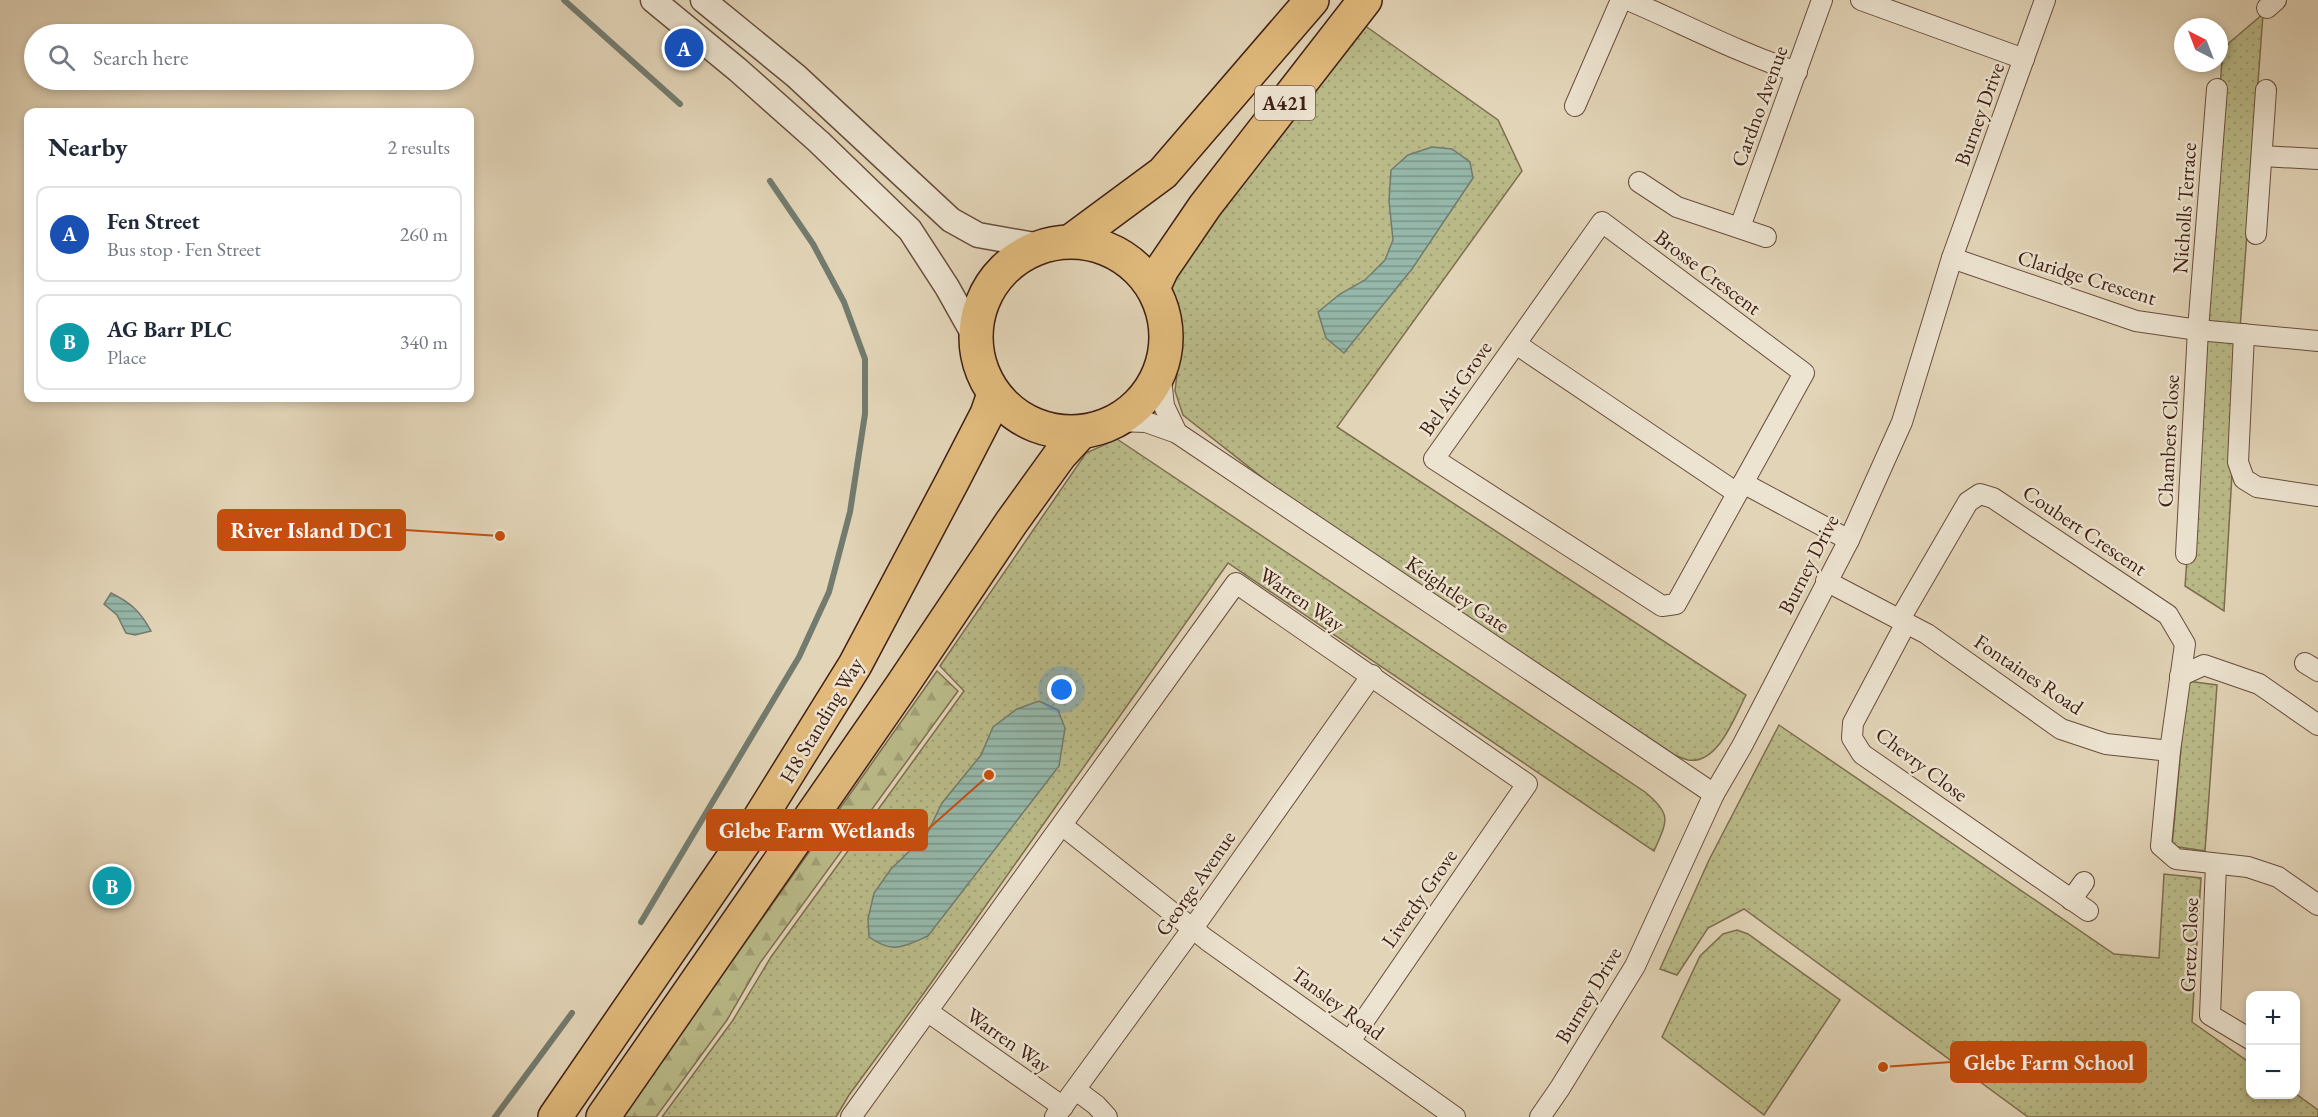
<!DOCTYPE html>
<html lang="en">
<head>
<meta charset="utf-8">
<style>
  body { margin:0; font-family:"EB Garamond",serif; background:#f2f2f3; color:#1f2937 }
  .controls { position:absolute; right:18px; bottom:18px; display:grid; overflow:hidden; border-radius:12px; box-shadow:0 3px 9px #0003 }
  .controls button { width:54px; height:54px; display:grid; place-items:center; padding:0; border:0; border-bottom:2px solid #e0e1e3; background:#fff; color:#1f2937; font:30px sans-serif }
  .compass { position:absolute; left:2174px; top:18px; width:54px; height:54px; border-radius:50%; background:#fff; box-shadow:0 3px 9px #0003; rotate:318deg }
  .you { position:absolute; left:1062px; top:690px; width:21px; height:21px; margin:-15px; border:4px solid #fff; border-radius:50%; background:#1a73e8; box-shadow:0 0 0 9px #1a73e833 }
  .badge { display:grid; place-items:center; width:39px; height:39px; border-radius:50%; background:#b45309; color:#fff; font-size:20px; font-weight:700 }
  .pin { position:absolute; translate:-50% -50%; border:3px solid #fff; box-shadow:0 2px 6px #0006 }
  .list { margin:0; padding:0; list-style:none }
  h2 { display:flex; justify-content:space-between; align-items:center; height:78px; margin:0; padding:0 24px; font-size:26px }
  h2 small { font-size:20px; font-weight:400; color:#747a83 }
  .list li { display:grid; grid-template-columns:39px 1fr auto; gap:18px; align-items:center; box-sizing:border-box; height:96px; margin:0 12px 12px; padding:0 12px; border:2px solid #e0e1e3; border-radius:12px }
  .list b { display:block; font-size:22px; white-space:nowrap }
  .list p { margin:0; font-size:20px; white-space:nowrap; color:#747a83 }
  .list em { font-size:20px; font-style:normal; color:#747a83 }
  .icon { flex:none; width:33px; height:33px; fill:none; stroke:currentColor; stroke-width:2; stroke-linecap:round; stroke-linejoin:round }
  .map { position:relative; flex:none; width:2318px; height:1117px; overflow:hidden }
  .search { position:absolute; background:#fff; box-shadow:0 3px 9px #0003; left:24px; top:24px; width:450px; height:66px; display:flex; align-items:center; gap:15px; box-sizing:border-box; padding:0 21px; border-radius:33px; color:#747a83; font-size:22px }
  .panel { position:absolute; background:#fff; box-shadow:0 3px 9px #0003; left:24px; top:108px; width:450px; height:294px; border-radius:12px }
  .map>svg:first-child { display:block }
  .forest { fill:url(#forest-firs); stroke:#7e6e4e; stroke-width:1.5 }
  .park { fill:url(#park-dots); stroke:#7e6e4e; stroke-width:1.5 }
  .water { fill:url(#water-rules); stroke:#737b6e; stroke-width:1.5 }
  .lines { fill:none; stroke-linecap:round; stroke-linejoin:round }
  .stream { stroke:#737b6e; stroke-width:6 }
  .minor-casing { stroke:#694d3d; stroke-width:22 }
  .tertiary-casing { stroke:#694d3d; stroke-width:27 }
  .trunk-casing { stroke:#412014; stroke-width:36 }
  .minor { stroke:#ece3d0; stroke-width:20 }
  .tertiary { stroke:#ece3d0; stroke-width:24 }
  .trunk { stroke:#e1ba7c; stroke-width:33 }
  .labels { text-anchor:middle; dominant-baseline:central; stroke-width:5; stroke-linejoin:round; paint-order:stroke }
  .shield { fill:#ece3d0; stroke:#745a4c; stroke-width:1.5 }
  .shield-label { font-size:20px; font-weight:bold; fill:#412014 }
  .street-label { font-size:21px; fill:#412014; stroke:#ece3d0 }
  .leader { fill:none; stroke:#c74e0e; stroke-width:2 }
  .callout-dot { fill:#c74e0e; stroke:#ece3d0; stroke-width:2 }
  .callout { fill:#c74e0e; stroke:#c74e0e; stroke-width:2 }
  .callout-label { font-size:22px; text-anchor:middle; font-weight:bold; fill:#fff }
</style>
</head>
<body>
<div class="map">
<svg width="2318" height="1117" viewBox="0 0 2318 1117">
  <defs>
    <pattern id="forest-firs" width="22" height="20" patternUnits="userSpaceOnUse" patternTransform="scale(1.5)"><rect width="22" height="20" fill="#babb89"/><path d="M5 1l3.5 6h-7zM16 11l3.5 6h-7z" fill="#a1a075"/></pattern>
    <pattern id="park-dots" width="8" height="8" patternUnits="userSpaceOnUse" patternTransform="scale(1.5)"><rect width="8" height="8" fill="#babb89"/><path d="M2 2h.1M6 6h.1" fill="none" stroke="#a1a075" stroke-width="1.8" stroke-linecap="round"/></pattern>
    <pattern id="water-rules" width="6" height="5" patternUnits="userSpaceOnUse" patternTransform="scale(1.5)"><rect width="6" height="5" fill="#95b8aa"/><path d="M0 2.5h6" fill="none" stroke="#7b9589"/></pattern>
  </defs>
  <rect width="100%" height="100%" fill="#e2d4b7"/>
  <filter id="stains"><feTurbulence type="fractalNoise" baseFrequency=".00333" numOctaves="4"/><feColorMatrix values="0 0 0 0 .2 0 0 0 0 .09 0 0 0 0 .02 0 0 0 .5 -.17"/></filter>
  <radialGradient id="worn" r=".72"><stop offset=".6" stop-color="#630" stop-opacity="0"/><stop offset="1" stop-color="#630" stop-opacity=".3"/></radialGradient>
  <path class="forest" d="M937,671L958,691L760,963L727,1020L656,1117H622Z"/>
  <g class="park">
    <path d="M2263,14L2240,329L2202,326L2223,48Z"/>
    <path d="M1364,25L1498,120L1522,171L1337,427L1746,695C1735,716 1718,765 1688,760C1684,759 1679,757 1675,755L1283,494L1183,415L1175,391L1182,332L1166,279Z"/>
    <path d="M2203,335L2240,338L2224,611L2185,586Z"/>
    <path d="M1117,439L1645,792C1673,815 1667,821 1654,851L1228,563L924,993L849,1095L836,1117H662L733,1020L771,957L964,691L940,666L1086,453Z"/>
    <path d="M2187,681L2217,685L2205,851L2172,846Z"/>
    <path d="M1779,725L2114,954L2159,958L2164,874L2201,878L2192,1022L2250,1063V1094H2296L2318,1110V1117H2028L1744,909L1708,928L1677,975L1660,969L1709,860Z"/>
    <path d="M1737,930L1748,934L1840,1000L1764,1115L1662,1037L1700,956L1723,934Z"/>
  </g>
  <g class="water">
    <path d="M1432,147L1452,149L1470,162L1473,178L1412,269L1344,353L1326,338L1318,312L1340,294L1365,280L1385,260L1393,240L1389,201L1391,170L1408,155Z"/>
    <path d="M111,593C131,603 140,611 151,631L135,635L126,633L117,615L104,604Z"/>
    <path d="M1039,701L1058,710L1065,728L1059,766L928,936C903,947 893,954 869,937L868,919L874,893L891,869L927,834L942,803L981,755L993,727L1017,709Z"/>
  </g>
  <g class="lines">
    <g class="stream">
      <path d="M564,0L680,104"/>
      <path d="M641,922L799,657L829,592L850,512L865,414V359L844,302L813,244L770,181"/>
      <path d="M495,1117L572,1013"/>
    </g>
    <g class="minor-casing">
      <g id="minor">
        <path d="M1628,0C1684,24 1739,53 1797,72"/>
        <path d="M1861,0L2024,59"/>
        <path d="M2267,8L2276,0"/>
        <path d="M1575,106L1621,0"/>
        <path d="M2262,156L2318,159"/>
        <path d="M1639,182L1677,207L1766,237"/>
        <path d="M1602,222L1804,373L1676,604L1662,606L1434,459Z"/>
        <path d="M1740,227L1822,0"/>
        <path d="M2256,234L2266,90"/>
        <path d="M1952,258L2136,321L2198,330L2318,341"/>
        <path d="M2244,334L2238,462L2244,479L2257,487L2318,496"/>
        <path d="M1516,344L1737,493"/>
        <path d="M1160,371L1164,406L1177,433"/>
        <path d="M1116,421L1146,422L1177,433L1714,794"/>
        <path d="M1743,483L1849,540"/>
        <path d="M2186,554L2198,330L2217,89"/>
        <path d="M1826,581L1927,634L2061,729L2106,744L2170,751L2161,846L2176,859L2248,867L2278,877L2318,905"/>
        <path d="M1900,619L1968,502L1980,494L1993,498L2168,615L2185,644L2170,751"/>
        <path d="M1906,623L1853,723L1852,738L1862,754L2088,911"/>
        <path d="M2305,663L2318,671"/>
        <path d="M2180,676L2204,665L2259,684L2318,725"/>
        <path d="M1063,826L1207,940L1455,1117"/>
        <path d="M2216,865L2210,1015L2250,1039"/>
        <path d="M2071,900L2084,882"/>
        <path d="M927,1011L1063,1107"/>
        <path d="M1076,1090L1096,1105L1107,1117"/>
        <path d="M851,1117L1236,583L1527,784L1350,1041"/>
        <path d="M1055,1117L1193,928L1372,675"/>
        <path d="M1540,1117L1560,1088L1635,966L1714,794L1742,746L1849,540L1902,422L1952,258L2045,0"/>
      </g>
    </g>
    <g class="tertiary-casing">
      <g id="tertiary">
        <path d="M653,0L738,70L819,142L910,230L947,287L975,337"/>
        <path d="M703,0L796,76L951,220L978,235L1040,246"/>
      </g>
    </g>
    <g class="trunk-casing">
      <g id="trunk">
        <path d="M1071,241L1163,173L1312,0"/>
        <circle cx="1071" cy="337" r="95"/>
        <path d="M1153,288L1162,269L1205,206L1365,0"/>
        <path d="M555,1117L753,829L855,665L953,480L987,414L994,394"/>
        <path d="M603,1117L901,687L1011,523L1060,455L1081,432"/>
      </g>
    </g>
    <use href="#minor" class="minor"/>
    <use href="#tertiary" class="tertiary"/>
    <use href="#trunk" class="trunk"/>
  </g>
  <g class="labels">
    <rect class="shield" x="1255" y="86" width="60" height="34" rx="4.5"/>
    <g class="shield-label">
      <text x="1285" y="103">A421</text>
    </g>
    <g class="street-label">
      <text transform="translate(1759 106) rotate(-70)">Cardno Avenue</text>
      <text transform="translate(1979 114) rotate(-70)">Burney Drive</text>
      <text transform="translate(2184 208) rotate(-86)">Nicholls Terrace</text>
      <text transform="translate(1708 272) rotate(37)">Brosse Crescent</text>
      <text transform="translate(2087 277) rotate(17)">Claridge Crescent</text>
      <text transform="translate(1455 388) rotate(-55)">Bel Air Grove</text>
      <text transform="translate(2168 441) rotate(-87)">Chambers Close</text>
      <text transform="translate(2085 530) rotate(34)">Coubert Crescent</text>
      <text transform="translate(1808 564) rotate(-63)">Burney Drive</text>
      <text transform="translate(1458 594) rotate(34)">Keightley Gate</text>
      <text transform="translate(1302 599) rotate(34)">Warren Way</text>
      <text transform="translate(2029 674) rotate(34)">Fontaines Road</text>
      <text transform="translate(821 720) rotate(-59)">H8 Standing Way</text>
      <text transform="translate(1922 764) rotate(37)">Chevry Close</text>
      <text transform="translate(1195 883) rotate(-55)">George Avenue</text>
      <text transform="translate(1419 898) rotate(-55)">Liverdy Grove</text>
      <text transform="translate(2189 945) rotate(-88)">Gretz Close</text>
      <text transform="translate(1588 995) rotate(-59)">Burney Drive</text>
      <text transform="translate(1338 1003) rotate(36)">Tansley Road</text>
      <text transform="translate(1009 1040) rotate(35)">Warren Way</text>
    </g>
  </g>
  <path class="leader" d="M500 536L405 530M989 775L927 830M1883 1067L1951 1062"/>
  <g class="callout-dot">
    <circle cx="500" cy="536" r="6"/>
    <circle cx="989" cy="775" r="6"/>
    <circle cx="1883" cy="1067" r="6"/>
  </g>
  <g class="callout">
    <rect x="218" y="510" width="187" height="40" rx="6"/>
    <rect x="707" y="810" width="220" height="40" rx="6"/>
    <rect x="1951" y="1042" width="195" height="40" rx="6"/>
  </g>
  <g class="callout-label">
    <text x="312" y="538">River Island DC1</text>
    <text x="817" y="838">Glebe Farm Wetlands</text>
    <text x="2049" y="1070">Glebe Farm School</text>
  </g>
  <rect width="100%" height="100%" filter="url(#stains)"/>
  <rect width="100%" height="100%" fill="url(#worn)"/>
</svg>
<div class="controls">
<button>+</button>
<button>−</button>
</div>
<svg class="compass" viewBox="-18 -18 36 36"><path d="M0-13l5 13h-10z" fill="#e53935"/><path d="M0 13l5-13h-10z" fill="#747a83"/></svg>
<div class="you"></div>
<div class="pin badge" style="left:684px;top:48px;background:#1a4fb4">A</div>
<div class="pin badge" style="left:112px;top:886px;background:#0f9aa8">B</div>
<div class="search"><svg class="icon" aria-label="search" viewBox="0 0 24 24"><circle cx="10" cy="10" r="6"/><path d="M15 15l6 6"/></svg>Search here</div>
<section class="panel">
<h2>Nearby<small>2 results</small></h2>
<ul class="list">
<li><span class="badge" style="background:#1a4fb4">A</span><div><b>Fen Street</b><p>Bus stop · Fen Street</p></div><em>260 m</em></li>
<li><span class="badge" style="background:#0f9aa8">B</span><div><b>AG Barr PLC</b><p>Place</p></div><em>340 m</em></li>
</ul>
</section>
</div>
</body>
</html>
